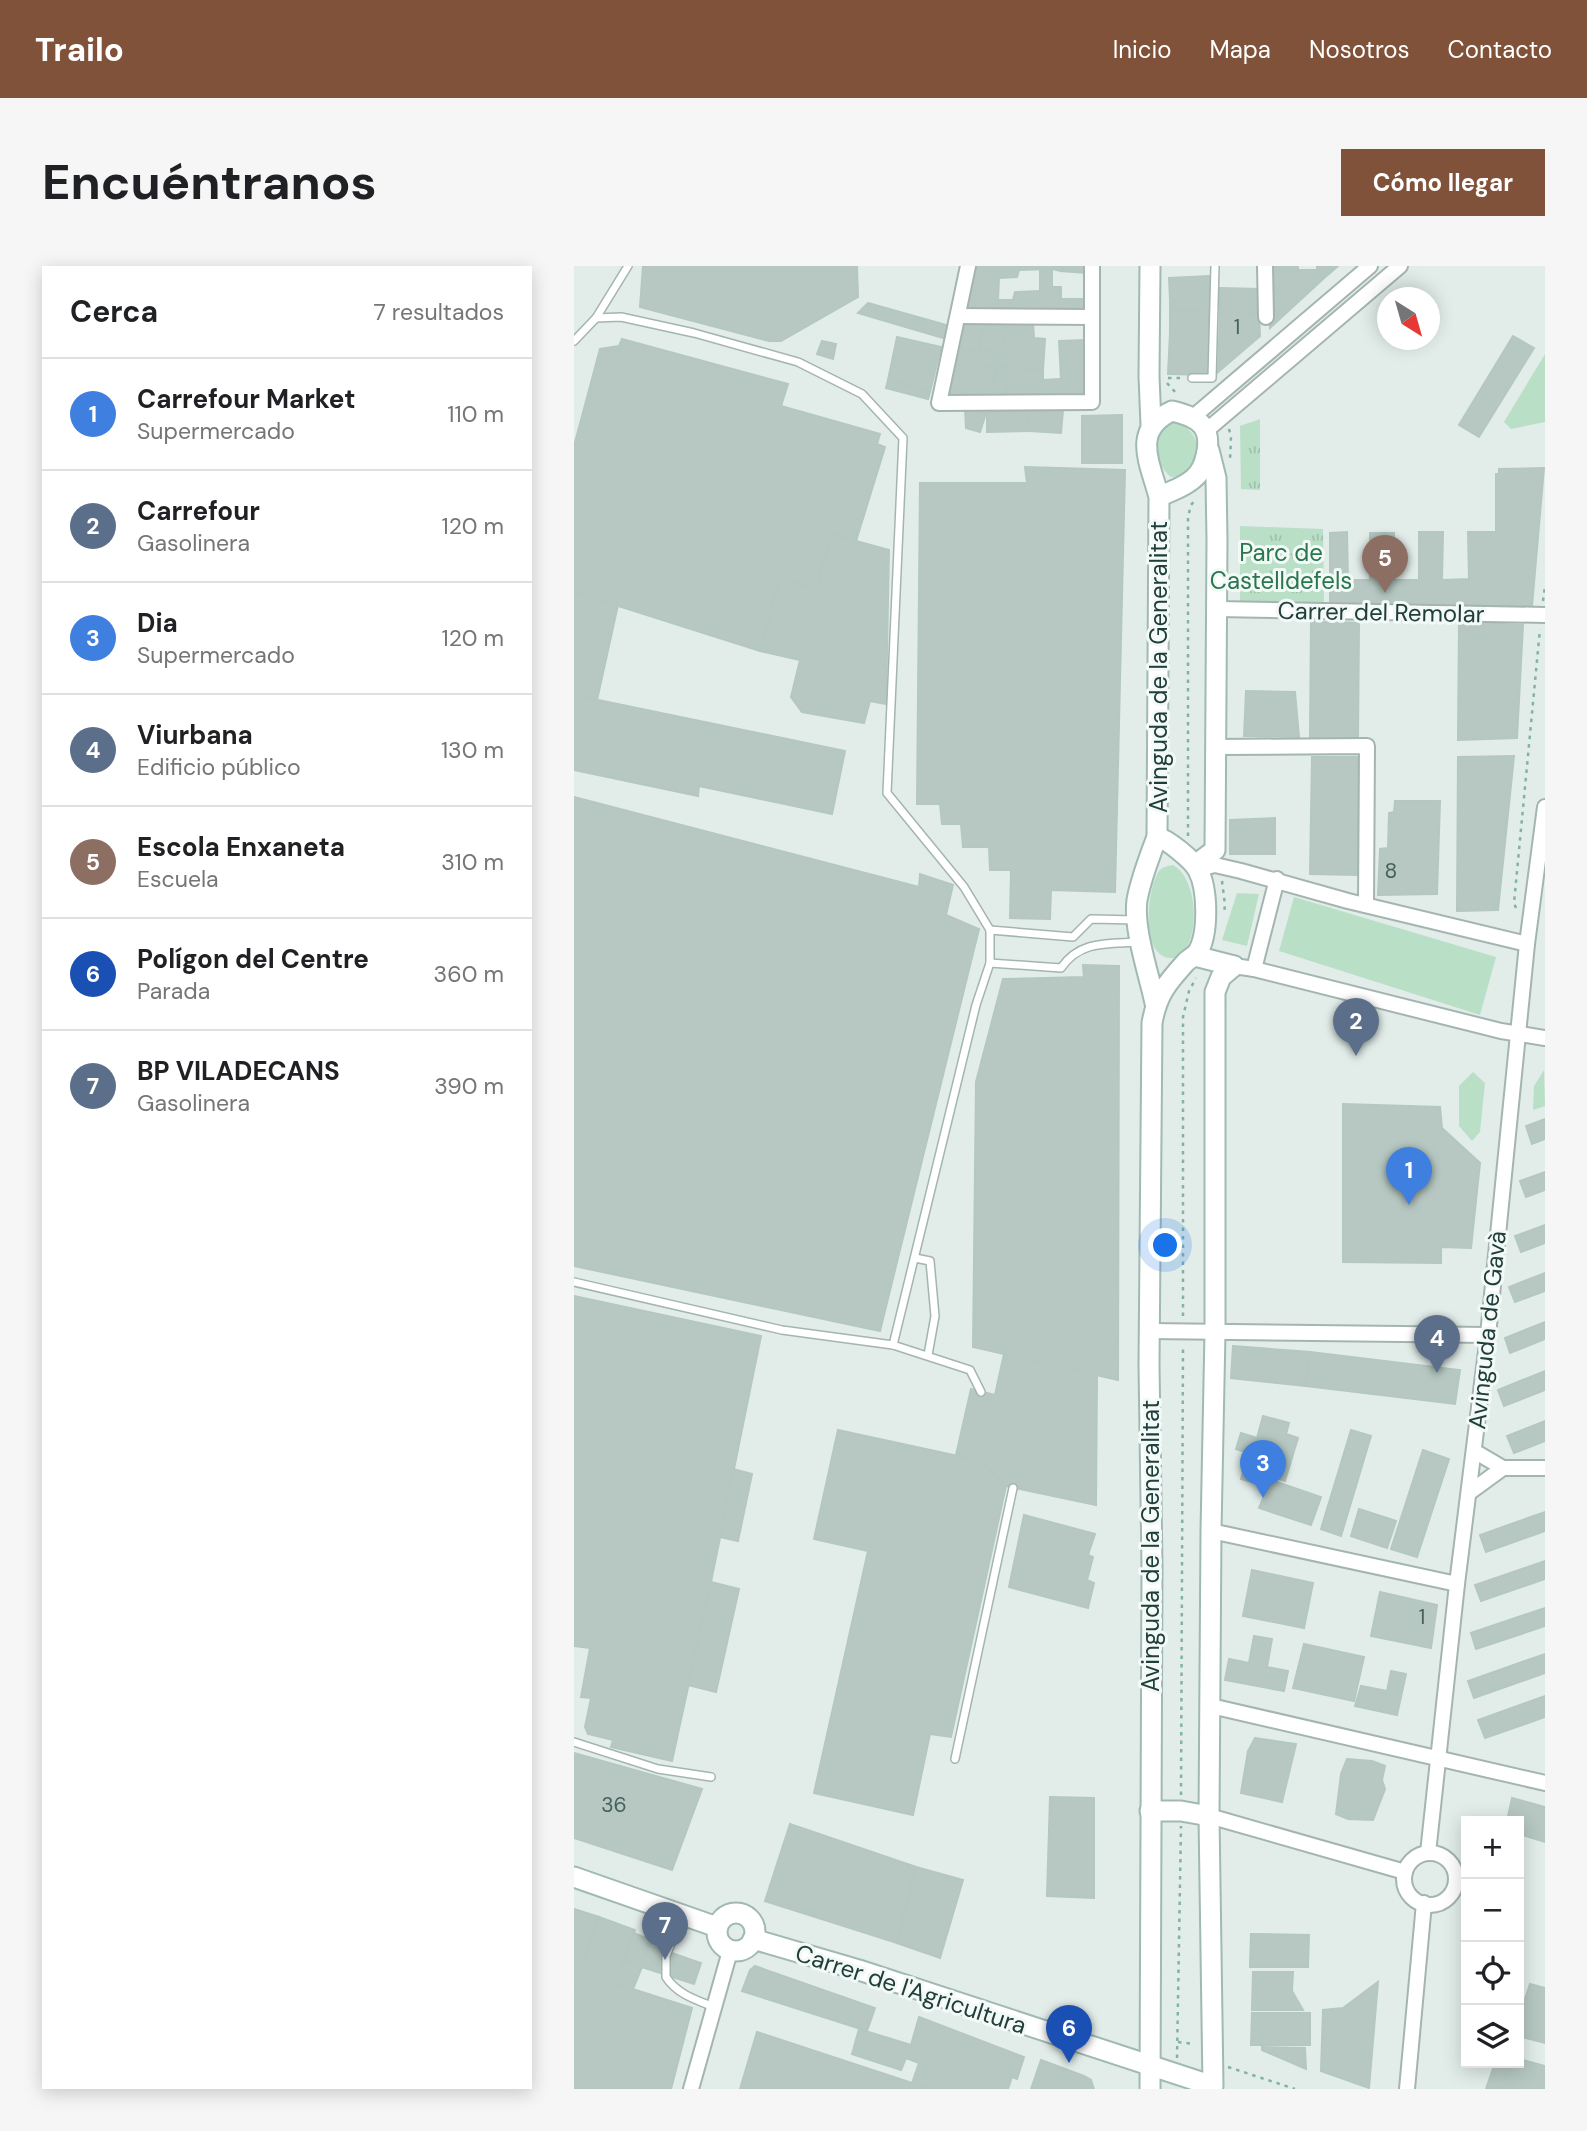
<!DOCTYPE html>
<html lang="es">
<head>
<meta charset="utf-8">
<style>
  body { margin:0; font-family:"DM Sans",sans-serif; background:#f6f6f6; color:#202124 }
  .controls { position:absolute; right:21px; bottom:21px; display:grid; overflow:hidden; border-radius:0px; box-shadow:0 4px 18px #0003 }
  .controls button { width:63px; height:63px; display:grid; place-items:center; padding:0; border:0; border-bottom:2px solid #e0e0e0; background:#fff; color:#202124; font:35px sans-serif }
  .compass { position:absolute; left:803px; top:21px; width:63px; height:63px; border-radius:50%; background:#fff; box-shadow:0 4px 18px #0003; rotate:143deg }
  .you { position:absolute; left:592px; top:980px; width:24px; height:24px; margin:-18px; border:5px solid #fff; border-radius:50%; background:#1a73e8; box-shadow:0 0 0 10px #1a73e833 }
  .badge { display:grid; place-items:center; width:46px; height:46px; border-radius:50%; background:#81523a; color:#fff; font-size:23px; font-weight:700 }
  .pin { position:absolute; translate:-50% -58px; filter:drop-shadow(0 2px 4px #0008) }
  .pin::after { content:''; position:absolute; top:37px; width:24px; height:21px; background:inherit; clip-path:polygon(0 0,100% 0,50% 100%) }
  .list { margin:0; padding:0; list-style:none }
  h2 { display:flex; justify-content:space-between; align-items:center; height:91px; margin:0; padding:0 28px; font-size:30px }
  h2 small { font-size:23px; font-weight:400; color:#757577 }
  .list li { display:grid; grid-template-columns:46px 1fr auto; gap:21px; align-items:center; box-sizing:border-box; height:112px; padding:0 28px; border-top:2px solid #e0e0e0 }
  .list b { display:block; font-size:26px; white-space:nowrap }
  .list p { margin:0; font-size:23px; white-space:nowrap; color:#757577 }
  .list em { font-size:23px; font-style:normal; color:#757577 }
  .icon { flex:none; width:38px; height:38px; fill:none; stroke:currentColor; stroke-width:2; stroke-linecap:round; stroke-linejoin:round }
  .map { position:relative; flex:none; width:971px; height:1823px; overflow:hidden; border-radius:0px }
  header { display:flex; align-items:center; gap:42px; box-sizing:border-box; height:98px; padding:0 35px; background:#81523a; color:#fff }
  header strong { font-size:33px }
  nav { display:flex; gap:38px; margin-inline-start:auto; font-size:24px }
  .intro { display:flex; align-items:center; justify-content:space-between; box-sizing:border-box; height:168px; padding:0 42px }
  h1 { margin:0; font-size:49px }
  .button { padding:18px 32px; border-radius:0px; background:#81523a; color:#fff; font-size:24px; font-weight:700 }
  main { display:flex; gap:42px; padding:0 42px }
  aside { flex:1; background:#fff; border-radius:0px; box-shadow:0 4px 18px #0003 }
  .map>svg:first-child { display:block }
  .green { fill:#badfc7 }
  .park { fill:url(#park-tufts) }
  .building { fill:#b7c8c2; stroke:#b4c7c1; stroke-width:2 }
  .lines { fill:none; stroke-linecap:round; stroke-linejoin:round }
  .lane-casing { stroke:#a4b5b1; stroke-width:10 }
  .street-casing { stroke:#a4b5b1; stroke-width:18 }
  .secondary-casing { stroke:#a0b9b2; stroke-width:23 }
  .path { stroke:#81b2a7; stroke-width:2.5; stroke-dasharray:3.5 5; stroke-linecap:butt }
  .lane { stroke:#fff; stroke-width:7 }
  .street { stroke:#fff; stroke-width:14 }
  .secondary { stroke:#fff; stroke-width:19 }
  .labels { text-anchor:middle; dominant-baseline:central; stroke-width:6; stroke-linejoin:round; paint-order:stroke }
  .number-label { font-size:21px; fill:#46615c }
  .park-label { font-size:24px; fill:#29774f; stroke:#f3f9f6 }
  .street-label { font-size:24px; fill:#213f3a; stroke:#f3f9f6 }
</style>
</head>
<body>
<header>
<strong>Trailo</strong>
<nav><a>Inicio</a><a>Mapa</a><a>Nosotros</a><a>Contacto</a></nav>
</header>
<div class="intro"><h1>Encuéntranos</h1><a class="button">Cómo llegar</a></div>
<main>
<aside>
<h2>Cerca<small>7 resultados</small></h2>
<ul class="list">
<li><span class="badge" style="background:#3f7fe0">1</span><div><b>Carrefour Market</b><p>Supermercado</p></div><em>110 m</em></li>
<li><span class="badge" style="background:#5c6f8a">2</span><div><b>Carrefour</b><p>Gasolinera</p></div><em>120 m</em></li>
<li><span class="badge" style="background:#3f7fe0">3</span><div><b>Dia</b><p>Supermercado</p></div><em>120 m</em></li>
<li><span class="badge" style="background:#5c6f8a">4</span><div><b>Viurbana</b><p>Edificio público</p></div><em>130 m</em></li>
<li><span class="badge" style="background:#8d6e63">5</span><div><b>Escola Enxaneta</b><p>Escuela</p></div><em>310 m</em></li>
<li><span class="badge" style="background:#1a4fb4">6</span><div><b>Polígon del Centre</b><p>Parada</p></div><em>360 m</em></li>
<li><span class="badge" style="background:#5c6f8a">7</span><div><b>BP VILADECANS</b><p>Gasolinera</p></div><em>390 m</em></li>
</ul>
</aside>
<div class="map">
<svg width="971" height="1823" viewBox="0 0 971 1823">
  <defs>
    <pattern id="park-tufts" width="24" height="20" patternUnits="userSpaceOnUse" patternTransform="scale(1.75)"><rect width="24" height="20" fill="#badfc7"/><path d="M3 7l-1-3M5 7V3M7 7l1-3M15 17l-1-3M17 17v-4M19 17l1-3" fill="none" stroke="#a0c0ac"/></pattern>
  </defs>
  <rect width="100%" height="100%" fill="#e2ede9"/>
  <g class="green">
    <path d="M971,88V156L937,163L930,156Z"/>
    <path d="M601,155C635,168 629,211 597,211C579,197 576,163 601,155Z"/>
    <path d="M599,599C629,615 626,696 595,692C566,688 573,623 585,605C588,601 594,600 599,599Z"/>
    <path d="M663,627L685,628L673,680L648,674Z"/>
    <path d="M720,631L922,691L906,749L705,685Z"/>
    <path d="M970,804L971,840L959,844L960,820Z"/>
    <path d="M899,806L911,817L906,866L898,875L885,860V820Z"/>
  </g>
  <g class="park">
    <path d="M686,153V224L667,223L666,160Z"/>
    <path d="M666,260L749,263L750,337H666Z"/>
  </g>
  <g class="building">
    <path d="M69,0H283L284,31L207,75H195L66,41Z"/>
    <path d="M402,0H446L443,11L425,12L400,11Z"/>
    <path d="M446,0H487V5L478,3L445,4Z"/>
    <path d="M487,0H512V7L487,5Z"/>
    <rect x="698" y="0" width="26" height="4"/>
    <path d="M743,0H764L749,13L743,4Z"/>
    <path d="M466,3H478V21H487V33H510V45L466,44Z"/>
    <path d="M698,4H724L696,27Z"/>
    <path d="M724,4H743L749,13L696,62V27Z"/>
    <path d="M635,10L636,33L596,34L595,12Z"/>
    <path d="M400,11L425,12L424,34H439L436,45H393Z"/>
    <path d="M646,22L686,23L685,47L646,46Z"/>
    <path d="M466,25V44L436,45L441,26Z"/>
    <path d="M636,33L635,44L596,45V34Z"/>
    <path d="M294,37L372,59L369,72L284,47Z"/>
    <path d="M635,44L636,67H596V45Z"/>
    <path d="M646,46L685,47L686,70L644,106Z"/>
    <path d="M412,55L404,86L384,82L390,56Z"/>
    <path d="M412,55H434L426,90L405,82Z"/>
    <path d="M434,55H459L460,72L471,73L469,104L423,101Z"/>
    <path d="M596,67H636V109L594,108Z"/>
    <path d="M939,70L960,82L905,171L885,159Z"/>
    <path d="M323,71L367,81L356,126L314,114Z"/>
    <path d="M48,73L214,118L207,140L306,168L303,178L311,181L282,275L257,268L243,322L206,313L186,385L0,326V180L26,83L45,80Z"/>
    <path d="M511,74L510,114L487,113L485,75Z"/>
    <path d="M248,75L262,78L259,93L243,88Z"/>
    <path d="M384,82L404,86L405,82L426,90L423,101L380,98Z"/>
    <path d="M380,98L423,101L417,122H390L387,134L370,133Z"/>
    <path d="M423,101L434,102L433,133L387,134L390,122H417Z"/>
    <path d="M434,102L469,104V134L433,133Z"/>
    <path d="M487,113L510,114L509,133L469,134V114Z"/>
    <path d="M314,114L356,126L354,133L312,122Z"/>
    <path d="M391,143L413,144L406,166L392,162Z"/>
    <path d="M413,144L454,145L456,165L413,166Z"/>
    <path d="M489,144L487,167L456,165L454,145Z"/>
    <path d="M548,149V197H508V150Z"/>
    <path d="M451,201L551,204L541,626L477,624L476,653L436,652L437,604H416L415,581H389L387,558H368L366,538H343L346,217H453Z"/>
    <path d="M970,202L958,340L756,337V267L773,266L774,314H796V267H820V314H845V266H869L868,314L895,313L894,266H922V208H925V203Z"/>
    <path d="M257,268L315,284L312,438L296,435L290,457L228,446L217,431L226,394L186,385L206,313L243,322Z"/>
    <path d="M0,326L44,339L23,434L0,429Z"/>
    <path d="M737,355L785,357L784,473L736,472Z"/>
    <path d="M885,356L949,359L943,472L884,474Z"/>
    <path d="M672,425L721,426L725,471L670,470Z"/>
    <path d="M0,429L271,485L258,548L125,520L124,530L0,504Z"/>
    <path d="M940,490L924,644L883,645L884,491Z"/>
    <path d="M738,491H785L784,609L736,608Z"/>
    <path d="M0,531L345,621L346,608L379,619L372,649L405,663L306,1065L0,1000Z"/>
    <path d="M821,535H866L863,628L804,629L806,583L814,582L815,547L820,546Z"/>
    <path d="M701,552V588H656V554Z"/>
    <path d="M509,699L545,700L544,1114L399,1081L402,816L429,713L510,711Z"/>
    <path d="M769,838L866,841L868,862L906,897L897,982L867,981V997L769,996Z"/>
    <path d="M971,853V873L958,878L952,860Z"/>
    <path d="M971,906V924L952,931L946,915Z"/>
    <path d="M971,959V977L947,986L941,970Z"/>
    <path d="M971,1007V1025L941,1036L935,1021Z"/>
    <path d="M0,1030L187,1070L137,1316L98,1495L37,1481L39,1474L14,1468L11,1461L17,1432L7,1431L16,1382L0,1380Z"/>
    <path d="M971,1056V1073L936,1087L931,1072Z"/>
    <path d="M659,1080L736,1086L731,1120L657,1112Z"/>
    <path d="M736,1086L886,1104L881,1138L731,1120Z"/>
    <path d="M430,1088L523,1108L522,1239L432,1220L407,1195L382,1189L397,1123L421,1129Z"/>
    <path d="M971,1105V1124L930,1140L924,1124Z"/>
    <path d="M689,1150L715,1157L712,1168L724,1172L711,1215L696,1210L693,1220L667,1213L675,1187L662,1183L667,1167L683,1172Z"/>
    <path d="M971,1155V1175L940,1187L933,1170Z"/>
    <path d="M264,1164L407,1195L432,1220L377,1471L356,1468L339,1549L240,1527L294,1285L240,1273Z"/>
    <path d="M777,1164L797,1170L767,1270L747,1263Z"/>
    <path d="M849,1184L875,1193L843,1291L817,1283Z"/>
    <path d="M159,1203L178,1208L164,1275L146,1271Z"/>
    <path d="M697,1214L747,1231L737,1259L685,1242Z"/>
    <path d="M785,1243L822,1255L813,1282L777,1270Z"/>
    <path d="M971,1246V1265L912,1286L906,1269Z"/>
    <path d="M450,1249L521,1268L514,1289L519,1291L513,1314L520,1317L514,1342L435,1321Z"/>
    <path d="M971,1295V1313L907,1335L901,1319Z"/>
    <path d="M678,1304L739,1317L730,1362L669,1350Z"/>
    <path d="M137,1316L165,1323L142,1426L114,1419Z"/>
    <path d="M806,1326L863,1339L857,1382L797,1370Z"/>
    <path d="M971,1342V1360L902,1383L897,1367Z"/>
    <path d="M680,1370L698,1373L693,1401L714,1405L710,1425L651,1414L655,1393L675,1397Z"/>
    <path d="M730,1378L790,1391L780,1435L719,1422Z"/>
    <path d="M971,1388V1407L900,1432L894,1415Z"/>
    <path d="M817,1405L832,1408L823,1449L781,1440L787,1420L813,1425Z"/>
    <path d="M971,1430V1451L911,1472L904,1454Z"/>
    <path d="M681,1472L722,1478L708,1536L667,1527L674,1485Z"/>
    <path d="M0,1487L128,1523L98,1604L0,1572Z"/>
    <path d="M773,1493L798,1495L811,1500L808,1514L811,1523L799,1554L774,1553L762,1548L767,1508Z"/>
    <path d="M476,1531L520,1532V1632L473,1630Z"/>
    <path d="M938,1532L971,1541V1576L945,1568V1555H933Z"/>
    <path d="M216,1558L342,1601L323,1677L191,1635Z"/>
    <path d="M342,1601L389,1614L366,1692L323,1677Z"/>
    <path d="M0,1643L25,1651L12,1691L0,1687Z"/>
    <path d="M25,1651L61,1664L31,1756L0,1745V1727Z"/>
    <path d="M60,1667L79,1675L77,1680L75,1679L68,1701L51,1695Z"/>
    <path d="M677,1668L735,1669L734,1701H676Z"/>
    <path d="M75,1679L127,1697L120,1718L68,1701Z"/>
    <path d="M0,1687L12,1691L0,1727Z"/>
    <path d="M51,1695L68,1701L59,1723L43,1718Z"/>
    <path d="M181,1700L301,1742L293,1765L168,1725L176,1704Z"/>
    <path d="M679,1706H719L718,1725L729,1744H678Z"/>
    <path d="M804,1716L795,1822L747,1805L749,1744L769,1742Z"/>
    <path d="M43,1718L118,1742L97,1823H0V1745L31,1756Z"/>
    <path d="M956,1718L971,1722V1777L945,1770L947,1759L945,1758V1751Z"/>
    <path d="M678,1747H736V1779H677Z"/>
    <path d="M345,1751L450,1791L443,1813L438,1811L434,1823H356L338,1817L345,1797L332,1792L327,1804L278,1788L285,1763L337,1779Z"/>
    <path d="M183,1766L338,1817L356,1823H166Z"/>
    <path d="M688,1781L731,1782L732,1803L688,1784Z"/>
    <path d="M945,1793L971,1800V1823H912L921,1797H945Z"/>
    <path d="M467,1794L510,1810L517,1814L520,1823H457Z"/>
  </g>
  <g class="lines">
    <g class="lane-casing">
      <g id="lane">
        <path d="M22,52L47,51L120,67L224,96L288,128L329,172L313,527L390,621L416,664V697L402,739L319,1079"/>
        <path d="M0,75L22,52L54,0"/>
        <path d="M618,112H638L641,0"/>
        <path d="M416,664L499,671L517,653L563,654"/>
        <path d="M416,697L487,702C506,674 534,678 564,676"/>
        <path d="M341,992L356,995L361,1050L354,1089"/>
        <path d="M0,1016L208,1064L319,1079L396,1104L407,1126"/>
        <path d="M0,1476L84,1503L137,1511"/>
        <path d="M381,1493L439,1222"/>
        <path d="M108,1650L92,1690V1711C103,1728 122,1734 140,1741"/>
      </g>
    </g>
    <g class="street-casing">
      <g id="street">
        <path d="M394,0L365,137L518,136V0"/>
        <path d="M691,0L692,51"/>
        <path d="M384,50L518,51"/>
        <path d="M619,151L796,0"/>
        <path d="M633,164L826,0"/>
        <path d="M643,343L971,349"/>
        <path d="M641,481L793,480L792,639"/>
        <path d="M624,603L641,599L667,605L774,635L953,678"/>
        <path d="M660,700L680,703L927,765L971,772"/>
        <path d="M680,703L703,613"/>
        <path d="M576,1065L914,1069"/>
        <path d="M900,1185L929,1202H971"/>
        <path d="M896,1226L929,1202"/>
        <path d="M637,1265L883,1318"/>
        <path d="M637,1440L971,1517"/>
        <path d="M635,1550L831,1606"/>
        <path d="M854,1587L883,1318L914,1069L953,678L971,541"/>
        <circle cx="856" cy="1613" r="26"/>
        <path d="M117,1823L156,1685"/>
        <path d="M833,1823L850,1637"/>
      </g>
    </g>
    <g class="secondary-casing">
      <g id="secondary">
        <path d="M576,0L575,110L577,159"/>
        <path d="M621,599L641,584L643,274L642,212L635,184"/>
        <path d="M621,690L660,700"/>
        <path d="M581,737C575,708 559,663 563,634C567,612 575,592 583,571L585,231C576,197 557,164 598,145C625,151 639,161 632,190C630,199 627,207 619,213C609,222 596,225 585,231"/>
        <path d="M576,1545H607L635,1550"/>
        <path d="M0,1611L143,1661"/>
        <circle cx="162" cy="1666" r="19"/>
        <path d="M179,1673L285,1704L639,1820L635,1550L637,1265L641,1066V726L647,711L660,700"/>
        <path d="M576,1823L578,1300L575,1099L578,757C583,729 592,718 611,697C614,693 620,691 623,687C635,669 634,623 624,604C619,594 593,573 583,571"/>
      </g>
    </g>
    <g class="path">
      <path d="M594,112H608"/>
      <path d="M593,117L602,127"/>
      <path d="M655,163L657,171L656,195"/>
      <path d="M969,335L971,320"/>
      <path d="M614,570V251L617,239L622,233"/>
      <path d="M648,615L651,639L650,647"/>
      <path d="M942,642L940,637L966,363"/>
      <path d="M609,1050V751L615,725L622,712"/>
      <path d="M607,1529L609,1081"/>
      <path d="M604,1776L621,1778"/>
      <path d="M603,1792L607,1560"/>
      <path d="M654,1801L721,1823"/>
    </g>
    <use href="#lane" class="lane"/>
    <use href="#street" class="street"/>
    <use href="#secondary" class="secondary"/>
  </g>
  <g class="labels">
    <g class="number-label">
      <text x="663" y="61">1</text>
      <text x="817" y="605">8</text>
      <text x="848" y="1351">1</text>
      <text x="40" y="1539">36</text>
    </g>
    <g class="park-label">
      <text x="707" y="286">Parc de<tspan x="707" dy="28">Castelldefels</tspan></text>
    </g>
    <g class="street-label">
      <text transform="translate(807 346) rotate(1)">Carrer del Remolar</text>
      <text transform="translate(584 401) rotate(-90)">Avinguda de la Generalitat</text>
      <text transform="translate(913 1064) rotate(-84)">Avinguda de Gavà</text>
      <text transform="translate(576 1280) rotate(-90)">Avinguda de la Generalitat</text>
      <text transform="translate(337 1723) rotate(18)">Carrer de l'Agricultura</text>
    </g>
  </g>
</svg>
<div class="controls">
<button>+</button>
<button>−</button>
<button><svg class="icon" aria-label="locate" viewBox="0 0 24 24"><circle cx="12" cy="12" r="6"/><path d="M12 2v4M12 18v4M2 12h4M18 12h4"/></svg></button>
<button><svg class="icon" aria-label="layers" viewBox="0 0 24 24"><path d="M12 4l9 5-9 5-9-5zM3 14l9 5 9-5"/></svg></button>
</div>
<svg class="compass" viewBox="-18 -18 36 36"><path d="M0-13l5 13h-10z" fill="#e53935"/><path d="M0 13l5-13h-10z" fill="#757577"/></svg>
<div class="you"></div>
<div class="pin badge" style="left:835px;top:939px;background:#3f7fe0">1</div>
<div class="pin badge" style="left:782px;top:790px;background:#5c6f8a">2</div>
<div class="pin badge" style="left:689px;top:1232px;background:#3f7fe0">3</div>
<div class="pin badge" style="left:863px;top:1107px;background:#5c6f8a">4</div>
<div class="pin badge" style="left:811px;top:327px;background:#8d6e63">5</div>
<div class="pin badge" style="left:495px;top:1797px;background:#1a4fb4">6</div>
<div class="pin badge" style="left:91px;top:1694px;background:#5c6f8a">7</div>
</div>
</main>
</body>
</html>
